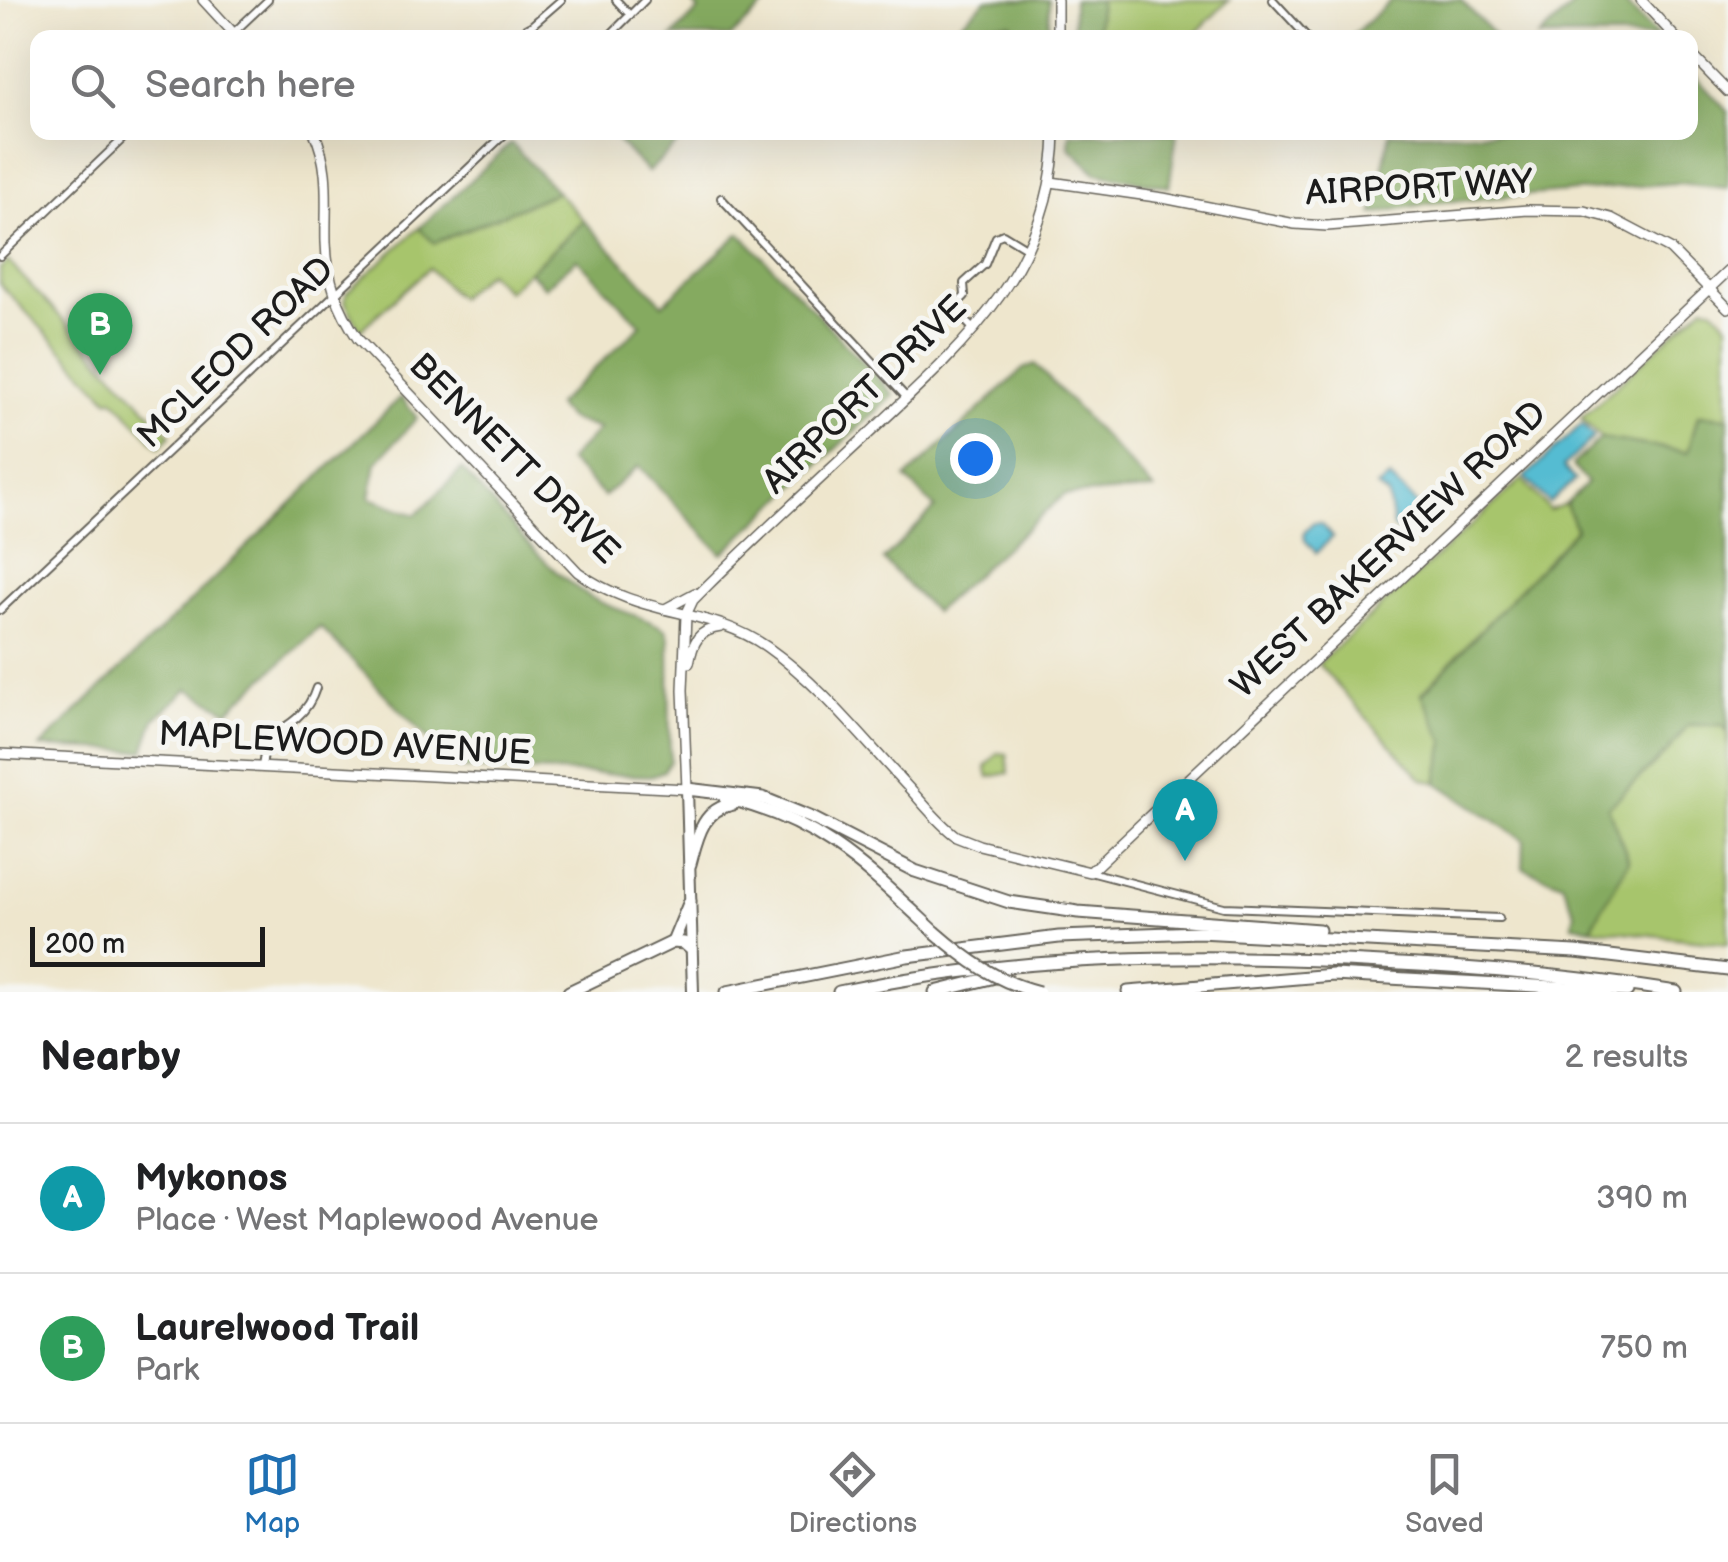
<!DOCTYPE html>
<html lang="en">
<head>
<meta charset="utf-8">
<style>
  body { margin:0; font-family:"Balsamiq Sans",sans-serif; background:#f2f2f2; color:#202124 }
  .scale { position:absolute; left:30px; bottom:25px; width:235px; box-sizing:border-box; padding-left:10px; border:5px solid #1c1c1c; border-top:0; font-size:28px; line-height:35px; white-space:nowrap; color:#1c1c1c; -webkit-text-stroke:8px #f6f6f2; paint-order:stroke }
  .you { position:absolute; left:975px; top:458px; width:35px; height:35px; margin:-25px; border:8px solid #fff; border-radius:50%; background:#1a73e8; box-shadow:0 0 0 15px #1a73e833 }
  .badge { display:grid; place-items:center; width:65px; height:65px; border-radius:50%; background:#1f6fb2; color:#fff; font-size:32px; font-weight:700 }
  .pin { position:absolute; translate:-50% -82px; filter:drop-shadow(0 2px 5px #0008) }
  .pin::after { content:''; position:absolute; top:52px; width:35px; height:30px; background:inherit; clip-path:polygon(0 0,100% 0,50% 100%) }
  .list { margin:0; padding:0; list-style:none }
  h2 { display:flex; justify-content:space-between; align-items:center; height:130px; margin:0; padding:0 40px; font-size:42px }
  h2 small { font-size:32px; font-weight:400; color:#757577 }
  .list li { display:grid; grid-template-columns:65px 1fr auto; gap:30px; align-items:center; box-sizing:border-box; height:150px; padding:0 40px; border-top:2px solid #e0e0e0 }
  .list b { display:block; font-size:38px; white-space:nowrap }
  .list p { margin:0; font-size:32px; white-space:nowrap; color:#757577 }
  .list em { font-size:32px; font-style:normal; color:#757577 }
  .icon { flex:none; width:55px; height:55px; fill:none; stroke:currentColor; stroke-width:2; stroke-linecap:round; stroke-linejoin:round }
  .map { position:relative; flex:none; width:1728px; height:992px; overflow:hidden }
  .search { position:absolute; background:#fff; box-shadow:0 10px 40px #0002; left:30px; right:30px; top:30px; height:110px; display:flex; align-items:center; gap:25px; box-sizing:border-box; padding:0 35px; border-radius:20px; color:#757577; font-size:38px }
  .sheet { height:430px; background:#fff }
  nav { display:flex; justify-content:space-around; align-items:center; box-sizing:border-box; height:140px; border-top:2px solid #e0e0e0; background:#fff; font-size:28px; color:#757577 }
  nav a { display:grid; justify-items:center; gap:5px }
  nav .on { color:#1f6fb2 }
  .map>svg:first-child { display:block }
  .green { fill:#a7c56c; stroke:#627044; stroke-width:2.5 }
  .forest { fill:#85aa60; stroke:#50633e; stroke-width:2.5 }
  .water { fill:#54bcd2; stroke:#386c77; stroke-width:2.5 }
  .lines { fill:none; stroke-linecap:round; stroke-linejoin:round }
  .street-casing { stroke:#66635a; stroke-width:10 }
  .secondary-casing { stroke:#66635a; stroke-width:12 }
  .primary-casing { stroke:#66635a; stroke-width:14 }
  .highway-casing { stroke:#66635a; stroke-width:15 }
  .street { stroke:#fff; stroke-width:6 }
  .secondary { stroke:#fff; stroke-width:9 }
  .primary { stroke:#fff; stroke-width:10 }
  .highway { stroke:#fff; stroke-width:11 }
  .highway-bridge-casing { stroke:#66635a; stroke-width:15; stroke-linecap:butt }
  .highway-bridge { stroke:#fff; stroke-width:11 }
  .labels { text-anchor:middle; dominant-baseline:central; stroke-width:10; stroke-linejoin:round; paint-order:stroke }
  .street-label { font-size:35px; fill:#1c1c1c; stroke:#f6f6f2 }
</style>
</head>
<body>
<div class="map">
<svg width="1728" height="992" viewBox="0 0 1728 992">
  <rect width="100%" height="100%" fill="#f6f6f2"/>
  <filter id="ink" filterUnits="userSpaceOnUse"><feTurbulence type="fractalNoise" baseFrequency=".01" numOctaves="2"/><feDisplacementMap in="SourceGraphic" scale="20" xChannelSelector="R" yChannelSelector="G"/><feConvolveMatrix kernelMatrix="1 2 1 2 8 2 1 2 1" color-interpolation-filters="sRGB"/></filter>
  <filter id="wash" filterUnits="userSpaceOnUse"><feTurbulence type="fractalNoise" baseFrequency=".0048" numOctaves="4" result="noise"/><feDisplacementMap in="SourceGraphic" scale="40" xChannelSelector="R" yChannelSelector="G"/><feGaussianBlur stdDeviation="2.25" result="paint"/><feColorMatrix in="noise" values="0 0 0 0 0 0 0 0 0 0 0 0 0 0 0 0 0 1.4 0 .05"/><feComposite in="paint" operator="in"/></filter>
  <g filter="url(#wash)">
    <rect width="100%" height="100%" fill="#eee6cd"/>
    <g class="green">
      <path d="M1100,0H1229L1192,37H1096Z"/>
      <path d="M1012,23L1022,37L966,38L982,24Z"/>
      <path d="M557,192L584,221L507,291L488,272L458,298L429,268L360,330L345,302L346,293L419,228L435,243Z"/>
      <path d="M8,261L171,435L159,447L113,398L109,400L0,284V268Z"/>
      <path d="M1704,305L1713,308L1728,324V417L1698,415L1689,452L1601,438L1581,418Z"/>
      <path d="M1522,479L1549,510L1566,504L1576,529L1422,693L1445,742L1437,783L1422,779L1318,664Z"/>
      <path d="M1688,725H1723L1728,733V944L1591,928L1629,861L1607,808L1667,752Z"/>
      <path d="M998,753L1007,754L1009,773L989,777L986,767Z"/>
    </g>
    <g class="forest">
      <path d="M690,0H771L731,37H672L699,10Z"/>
      <path d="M986,0H1049V37H1022L1011,23L982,24L966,37L892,38L891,36L946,37Z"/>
      <path d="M1073,0H1100L1096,37H1073Z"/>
      <path d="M1392,0H1461L1496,37H1350Z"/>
      <path d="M1579,0H1622L1658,37H1539Z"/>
      <path d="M1691,72L1728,112V188L1677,183L1430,203L1373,214L1390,133L1690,132Z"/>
      <path d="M619,133V132L689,133L648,172L618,142Z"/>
      <path d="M1070,133H1177L1169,187L1096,173L1069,147Z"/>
      <path d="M511,143L557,192L434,243L419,228Z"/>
      <path d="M584,221L663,304L740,233L894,395L722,554L639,466L604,496L568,461L599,429L569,419L556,405L641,325L577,259L545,287L529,272Z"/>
      <path d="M1035,364L1154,490L1064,495L934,612L883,560L935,508L906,478L1023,369Z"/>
      <path d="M401,397L417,418L376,463L370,498L416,515L462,469C498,508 538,562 582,592C608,610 640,613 666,630L669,638L670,761L664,771L651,776L456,768L320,627L228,711L188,689L155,719L144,751L40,747Z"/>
      <path d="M1698,415L1728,417V733L1723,725H1688L1667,752L1608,807L1629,861L1591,928L1572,925L1575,912L1562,883L1523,868L1524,840L1437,783L1445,742L1422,694L1576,529L1566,504L1587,483L1572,465L1601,438L1688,452Z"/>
    </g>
    <g class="water">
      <path d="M1582,424L1594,437L1563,467L1575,480L1549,503L1525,477Z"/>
      <path d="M1390,478L1423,510L1422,521L1401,533L1393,527L1388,495L1377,487Z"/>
      <path d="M1313,523H1320L1333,537L1316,553L1305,540L1304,533Z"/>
    </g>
  </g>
  <g filter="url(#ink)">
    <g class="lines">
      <g class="street-casing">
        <g id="street">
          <path d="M616,0L630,15"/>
          <path d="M1273,0L1308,38"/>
          <path d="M228,38L268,0"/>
          <path d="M509,38L531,26L561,0"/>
          <path d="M607,38L645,0"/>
          <path d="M721,198L907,398"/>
          <path d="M0,256L130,132"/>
          <path d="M974,330L953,308L965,296L964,283L985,264L996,237L1003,234L1026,248"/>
          <path d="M0,610L507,132"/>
          <path d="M262,766L267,738C289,725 308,714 316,688"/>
          <path d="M1090,872L1224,907L1499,918"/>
        </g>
      </g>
      <g class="secondary-casing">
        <g id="secondary">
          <path d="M203,0L238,38"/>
          <path d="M1641,0L1676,38"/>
          <path d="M1057,38V0"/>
          <path d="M1690,53L1728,92"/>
          <path d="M314,132C331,170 325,203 326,242C327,279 338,309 358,339L578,572C640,618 708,606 767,647C821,685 863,739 908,787C923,803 938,823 956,836L979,845L1090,872L1728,271"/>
          <path d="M1051,182L1163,198L1295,224L1327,226L1528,210L1584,211L1611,218L1670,249L1728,308"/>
          <path d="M665,609L695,593"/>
          <path d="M689,663C693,642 698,630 721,627"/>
          <path d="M0,754L687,789L683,690L686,615L693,600L708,585C759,535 811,487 863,439C956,352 1053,271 1055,132"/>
        </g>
      </g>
      <g class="primary-casing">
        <path id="primary" d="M687,789L693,992"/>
      </g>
      <g class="highway-casing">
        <g id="highway">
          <path d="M687,789L763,798L812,818L915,871L1009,902L1078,912L1319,930"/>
          <path d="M725,798C821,821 865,867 935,932"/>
          <path d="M690,864C697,838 702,809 733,804"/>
          <path d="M673,942L690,901"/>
          <path d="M569,992L673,942L684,943L691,949"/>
          <path d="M727,992L907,956L1059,937L1199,932L1576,952L1728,970"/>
          <path d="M839,992C1017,954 1201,953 1382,963C1481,968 1579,976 1676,992"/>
          <path d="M935,992L1003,975"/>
          <path d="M1128,992L1333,975L1627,991"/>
        </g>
      </g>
      <use href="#street" class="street"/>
      <use href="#secondary" class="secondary"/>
      <use href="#primary" class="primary"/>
      <use href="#highway" class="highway"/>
      <g class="highway-bridge-casing">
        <path id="highway-bridge" d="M935,932C967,960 997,982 1039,992"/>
      </g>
      <use href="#highway-bridge" class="highway-bridge"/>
    </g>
  </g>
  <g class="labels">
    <g class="street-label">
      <text transform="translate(1419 188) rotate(-3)">AIRPORT WAY</text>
      <text transform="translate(236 353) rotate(-44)">MCLEOD ROAD</text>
      <text transform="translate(865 395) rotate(-44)">AIRPORT DRIVE</text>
      <text transform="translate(514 459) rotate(45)">BENNETT DRIVE</text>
      <text transform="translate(1389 550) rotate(-43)">WEST BAKERVIEW ROAD</text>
      <text transform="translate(345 744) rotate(3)">MAPLEWOOD AVENUE</text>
    </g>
  </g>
</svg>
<div class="scale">200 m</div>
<div class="you"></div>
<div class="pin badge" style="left:1185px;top:861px;background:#0f9aa8">A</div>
<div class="pin badge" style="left:100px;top:375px;background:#2e9e5b">B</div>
<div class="search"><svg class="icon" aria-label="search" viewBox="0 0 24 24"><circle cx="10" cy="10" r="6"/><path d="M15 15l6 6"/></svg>Search here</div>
</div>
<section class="sheet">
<h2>Nearby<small>2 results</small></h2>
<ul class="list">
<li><span class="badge" style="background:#0f9aa8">A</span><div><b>Mykonos</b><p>Place · West Maplewood Avenue</p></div><em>390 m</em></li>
<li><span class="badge" style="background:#2e9e5b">B</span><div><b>Laurelwood Trail</b><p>Park</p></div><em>750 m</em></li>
</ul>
</section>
<nav>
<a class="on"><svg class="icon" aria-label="map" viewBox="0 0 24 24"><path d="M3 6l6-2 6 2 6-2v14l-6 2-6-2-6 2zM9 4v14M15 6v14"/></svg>Map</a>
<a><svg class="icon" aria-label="directions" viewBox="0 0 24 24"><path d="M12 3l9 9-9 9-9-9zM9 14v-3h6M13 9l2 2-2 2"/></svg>Directions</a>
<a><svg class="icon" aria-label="saved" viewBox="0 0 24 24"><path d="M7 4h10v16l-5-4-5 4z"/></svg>Saved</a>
</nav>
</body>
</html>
